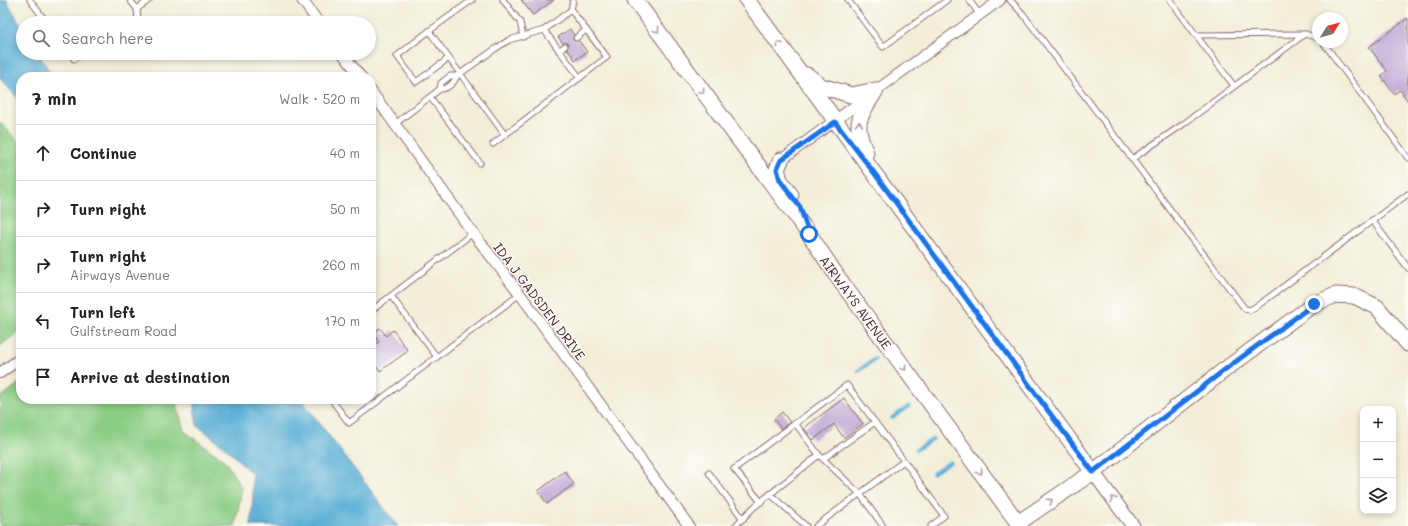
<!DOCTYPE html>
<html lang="en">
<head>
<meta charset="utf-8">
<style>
  body { margin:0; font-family:Mali,sans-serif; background:#f6f6f6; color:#222 }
  .controls { position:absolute; right:12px; bottom:12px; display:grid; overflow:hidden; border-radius:8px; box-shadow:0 2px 6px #0003 }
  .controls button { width:36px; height:36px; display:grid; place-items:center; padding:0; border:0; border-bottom:1px solid #e0e0e0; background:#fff; color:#222; font:20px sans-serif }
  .compass { position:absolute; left:1312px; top:12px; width:36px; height:36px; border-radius:50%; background:#fff; box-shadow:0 2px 6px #0003; rotate:53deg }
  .stop { position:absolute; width:12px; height:12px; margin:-9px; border:3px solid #1a73e8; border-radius:50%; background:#fff }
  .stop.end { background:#1a73e8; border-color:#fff; box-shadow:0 1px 4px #0008 }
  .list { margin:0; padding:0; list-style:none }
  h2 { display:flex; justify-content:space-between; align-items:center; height:52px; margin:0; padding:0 16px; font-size:17px }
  h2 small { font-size:13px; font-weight:400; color:#767676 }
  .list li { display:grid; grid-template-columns:26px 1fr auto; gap:12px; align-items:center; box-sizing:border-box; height:56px; padding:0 16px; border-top:1px solid #e0e0e0 }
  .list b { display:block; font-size:15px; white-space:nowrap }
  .list p { margin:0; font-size:13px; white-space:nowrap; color:#767676 }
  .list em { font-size:13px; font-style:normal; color:#767676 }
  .icon { flex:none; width:22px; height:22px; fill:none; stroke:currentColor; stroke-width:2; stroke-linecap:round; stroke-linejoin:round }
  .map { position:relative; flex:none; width:1408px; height:526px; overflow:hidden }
  .search { position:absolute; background:#fff; box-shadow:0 2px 6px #0003; left:16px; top:16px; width:360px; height:44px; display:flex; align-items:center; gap:10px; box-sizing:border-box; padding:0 14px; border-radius:22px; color:#767676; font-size:15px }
  .panel { position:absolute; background:#fff; box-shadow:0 2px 6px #0003; left:16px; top:72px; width:360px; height:332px; border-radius:16px }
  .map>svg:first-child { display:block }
  .green { fill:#8bcd84; stroke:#6a7658 }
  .water { fill:#57add4; stroke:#506680 }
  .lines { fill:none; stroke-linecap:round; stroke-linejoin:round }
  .stream { stroke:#57add4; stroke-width:3.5 }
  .building { fill:#bfa7d4 }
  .service-casing { stroke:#856768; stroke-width:7 }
  .minor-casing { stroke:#856768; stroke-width:12 }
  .tertiary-casing { stroke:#856768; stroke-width:15 }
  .secondary-casing { stroke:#856768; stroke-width:17 }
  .service { stroke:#fff; stroke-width:5 }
  .minor { stroke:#fff; stroke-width:10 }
  .tertiary { stroke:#fff; stroke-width:13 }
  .secondary { stroke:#fff; stroke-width:15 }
  .oneway { stroke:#ae9aa0 }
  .route { stroke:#1a73e8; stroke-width:5 }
  .labels { text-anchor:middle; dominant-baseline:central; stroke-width:3; stroke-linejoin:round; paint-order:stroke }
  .street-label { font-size:13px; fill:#4a1f2b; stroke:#fdfcf7 }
</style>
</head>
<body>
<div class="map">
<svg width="1408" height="526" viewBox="0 0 1408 526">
  <rect width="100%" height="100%" fill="#fdfcf7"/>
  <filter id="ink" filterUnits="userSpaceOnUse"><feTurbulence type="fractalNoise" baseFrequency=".025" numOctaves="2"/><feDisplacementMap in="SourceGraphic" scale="8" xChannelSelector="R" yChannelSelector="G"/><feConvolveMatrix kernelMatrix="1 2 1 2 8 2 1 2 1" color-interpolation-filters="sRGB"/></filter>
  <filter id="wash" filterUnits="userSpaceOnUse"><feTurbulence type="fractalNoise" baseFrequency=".012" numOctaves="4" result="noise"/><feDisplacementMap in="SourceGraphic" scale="16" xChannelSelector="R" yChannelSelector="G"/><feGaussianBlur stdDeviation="0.9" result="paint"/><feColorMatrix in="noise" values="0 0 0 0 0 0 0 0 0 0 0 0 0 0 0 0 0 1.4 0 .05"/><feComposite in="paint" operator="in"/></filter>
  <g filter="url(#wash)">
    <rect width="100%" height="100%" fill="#f2eed8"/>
    <g class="green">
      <path d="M0,122L21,145V330L0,346Z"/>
      <path d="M21,382V399H175L184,431L225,461L242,488L235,526H0V398Z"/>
    </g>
    <g class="water">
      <path d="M0,0H7L23,30V53H38L53,77H21V102L0,78Z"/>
      <path d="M193,399H301L398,526H251L253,494L252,474L228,450L197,425Z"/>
    </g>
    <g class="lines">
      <g class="stream">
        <path d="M858,371L875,359"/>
        <path d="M892,418L909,406"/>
        <path d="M916,450L933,439"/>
        <path d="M933,473L950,462"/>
      </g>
    </g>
    <g id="blocks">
      <g class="building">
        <path d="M521,0H554L533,15Z"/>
        <path d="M1408,18V101L1400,90L1394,94L1381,76L1387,71L1369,47Z"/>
        <path d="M570,29L574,35L573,40L579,41L587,52L575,60L567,49L568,44L563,43L558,37Z"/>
        <path d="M380,328L386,336L393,330L408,351L380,371L371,360V347L379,342L373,333Z"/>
        <path d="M844,398L863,424L844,438L834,424L813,440L804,428Z"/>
        <path d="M782,412L790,422L781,429L774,419Z"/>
        <path d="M565,471L574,484L547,504L538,491Z"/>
      </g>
    </g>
  </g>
  <g filter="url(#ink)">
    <use href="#blocks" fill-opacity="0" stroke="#856768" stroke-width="1"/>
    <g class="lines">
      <g class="service-casing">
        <g id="service">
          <path d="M30,0L47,23"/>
          <path d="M130,0L137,9L149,0"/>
          <path d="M472,0L429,31L505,135"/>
          <path d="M503,0L520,22L523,37"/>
          <path d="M848,0L883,47L947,0"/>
          <path d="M969,0L980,15"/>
          <path d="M1010,0L1023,14L1245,309L1250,310L1260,304L1408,194"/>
          <path d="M1170,0L1234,86"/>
          <path d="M135,23L138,22L137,9"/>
          <path d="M544,30L580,78"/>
          <path d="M429,31L397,56L416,82L449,58"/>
          <path d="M1196,35L1305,34L1318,38"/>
          <path d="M576,38L586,30"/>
          <path d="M1323,42L1408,158"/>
          <path d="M559,51L565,46"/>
          <path d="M69,53L74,59L84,53"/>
          <path d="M440,89L441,83L450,76H457"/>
          <path d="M430,97L480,163"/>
          <path d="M395,124L440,89C448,89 454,83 457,76L495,49L509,40L544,30L571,10L573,0"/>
          <path d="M493,144L607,57L571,10"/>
          <path d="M1132,159L1182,125L1305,34"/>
          <path d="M1372,220L1408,268"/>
          <path d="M391,296L437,357"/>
          <path d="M371,311L473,233"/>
          <path d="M331,399L349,423L520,294"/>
          <path d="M795,423L819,455"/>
          <path d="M823,459L875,422"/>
          <path d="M709,473L743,519"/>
          <path d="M770,494L806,526"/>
          <path d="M761,502L734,469L847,385L904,461"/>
          <path d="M735,526L754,507L819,455L860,494L883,526"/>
          <path d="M816,526L904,461L944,516L931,526"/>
        </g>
      </g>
      <g class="minor-casing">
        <g id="minor">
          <path d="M302,0L319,23"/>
          <path d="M342,53L361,77"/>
          <path d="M371,91L473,233L520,294L689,526"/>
          <path d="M781,160L1000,0"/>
          <path d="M0,373L21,358"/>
        </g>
      </g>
      <g class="tertiary-casing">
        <path id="tertiary" d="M1093,472L1133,526"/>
      </g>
      <g class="secondary-casing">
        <g id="secondary">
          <path d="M635,0L809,234L839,279L1018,523L1093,472L1227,368L1314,304L1336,295L1354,296L1377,307L1408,344"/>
          <path d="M747,0L1093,472"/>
          <path d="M807,75L821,86L851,95L876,90"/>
          <path d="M866,153C852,121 860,117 876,90"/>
          <path d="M781,160L777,169L780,180L791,195"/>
        </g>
      </g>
      <use href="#service" class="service"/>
      <use href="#minor" class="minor"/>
      <use href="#tertiary" class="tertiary"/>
      <use href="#secondary" class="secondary"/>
    </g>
    <defs><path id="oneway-chevron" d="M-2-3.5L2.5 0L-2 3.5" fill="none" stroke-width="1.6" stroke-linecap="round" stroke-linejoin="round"/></defs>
    <g class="oneway">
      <use href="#oneway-chevron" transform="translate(657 30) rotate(53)"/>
      <use href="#oneway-chevron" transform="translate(779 44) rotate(-127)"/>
      <use href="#oneway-chevron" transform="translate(702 91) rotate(54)"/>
      <use href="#oneway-chevron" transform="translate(859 124) rotate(-87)"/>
      <use href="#oneway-chevron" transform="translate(904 368) rotate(54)"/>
      <use href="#oneway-chevron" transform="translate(980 472) rotate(54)"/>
      <use href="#oneway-chevron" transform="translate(1113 499) rotate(-126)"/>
      <use href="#oneway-chevron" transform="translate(1050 501) rotate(-34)"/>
    </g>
  </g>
  <g class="lines" filter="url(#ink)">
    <path class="route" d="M809,234L800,207L780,180L777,169L781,160L835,122L875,174L1093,472L1227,368L1314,304"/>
  </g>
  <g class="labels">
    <g class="street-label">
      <text transform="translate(540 301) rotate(53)">IDA J GADSDEN DRIVE</text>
      <text transform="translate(856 302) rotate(54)">AIRWAYS AVENUE</text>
    </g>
  </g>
</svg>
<div class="controls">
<button>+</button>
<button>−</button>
<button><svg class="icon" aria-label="layers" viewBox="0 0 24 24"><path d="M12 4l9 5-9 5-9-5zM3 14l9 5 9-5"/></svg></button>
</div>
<svg class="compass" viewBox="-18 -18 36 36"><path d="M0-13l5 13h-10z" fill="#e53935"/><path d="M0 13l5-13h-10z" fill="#767676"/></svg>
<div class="stop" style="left:809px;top:234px"></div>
<div class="stop end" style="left:1314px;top:304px"></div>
<div class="search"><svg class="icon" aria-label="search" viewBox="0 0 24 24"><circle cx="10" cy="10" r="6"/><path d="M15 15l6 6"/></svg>Search here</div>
<section class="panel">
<h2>7 min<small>Walk · 520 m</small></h2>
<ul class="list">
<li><svg class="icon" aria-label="ahead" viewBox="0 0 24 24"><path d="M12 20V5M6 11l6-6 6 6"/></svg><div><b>Continue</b></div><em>40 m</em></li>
<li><svg class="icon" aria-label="right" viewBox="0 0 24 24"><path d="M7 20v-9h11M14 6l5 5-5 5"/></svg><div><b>Turn right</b></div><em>50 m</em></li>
<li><svg class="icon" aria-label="right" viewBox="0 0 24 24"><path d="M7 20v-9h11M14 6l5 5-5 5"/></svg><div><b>Turn right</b><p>Airways Avenue</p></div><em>260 m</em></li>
<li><svg class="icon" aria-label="left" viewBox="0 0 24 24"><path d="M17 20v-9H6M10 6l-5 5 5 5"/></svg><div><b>Turn left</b><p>Gulfstream Road</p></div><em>170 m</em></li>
<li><svg class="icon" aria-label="arrive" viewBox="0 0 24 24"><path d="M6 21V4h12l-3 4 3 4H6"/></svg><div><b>Arrive at destination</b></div></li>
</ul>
</section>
</div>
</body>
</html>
